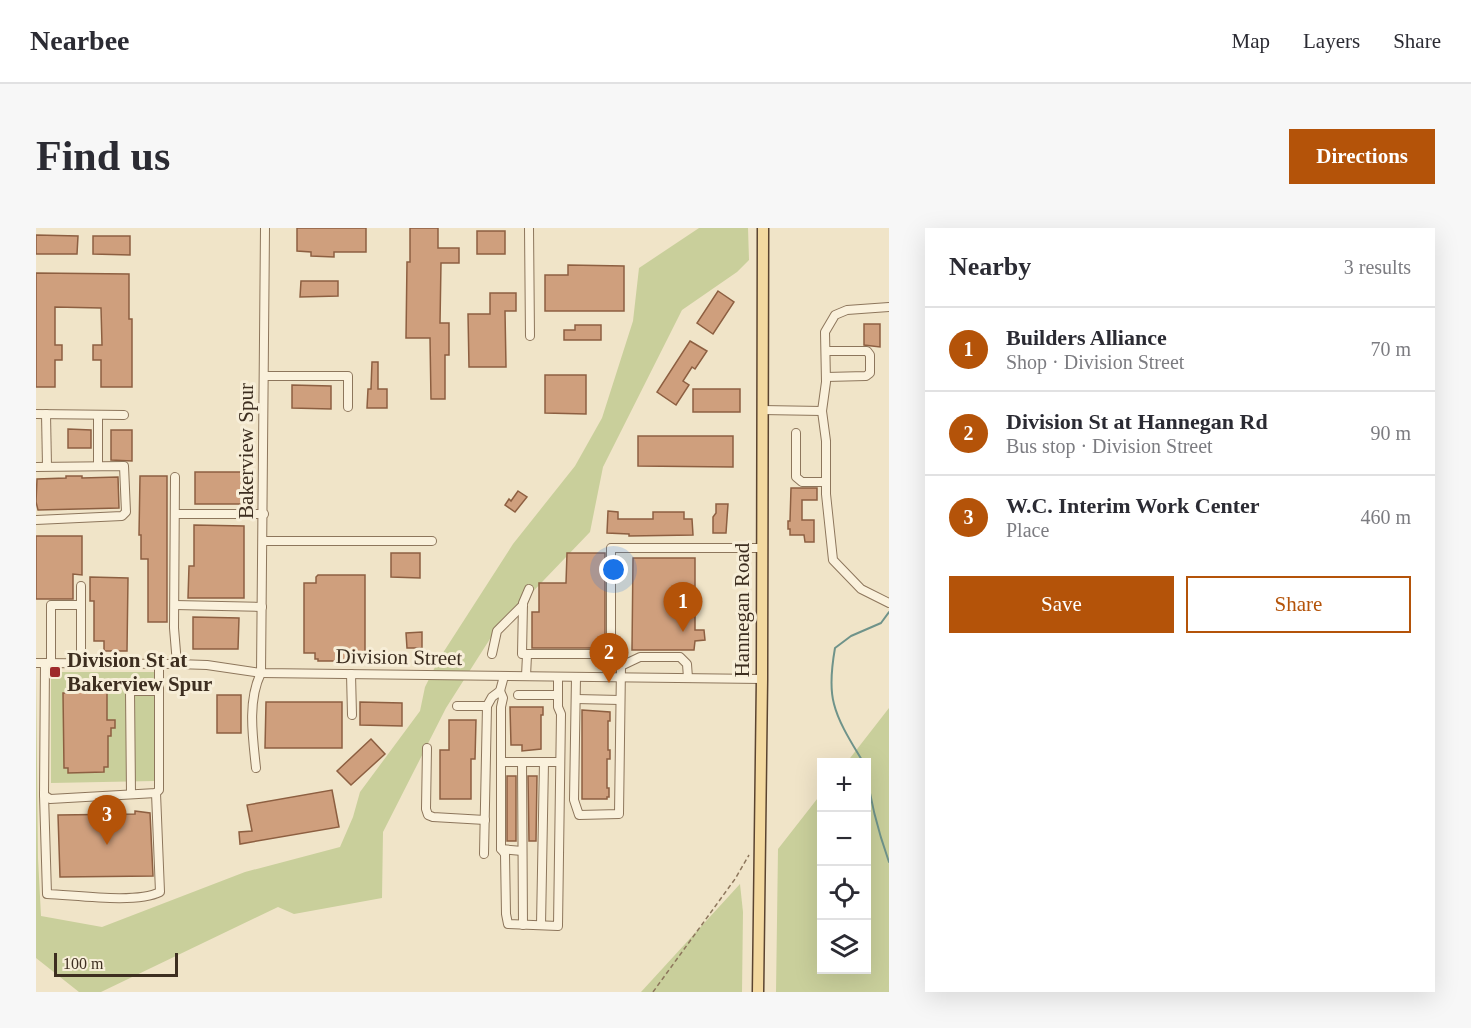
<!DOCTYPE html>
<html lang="en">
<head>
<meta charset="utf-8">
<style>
  body { margin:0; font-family:Georgia,serif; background:#f7f7f7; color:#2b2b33 }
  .controls { position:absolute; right:18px; bottom:18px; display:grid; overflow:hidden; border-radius:0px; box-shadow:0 6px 24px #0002 }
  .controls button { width:54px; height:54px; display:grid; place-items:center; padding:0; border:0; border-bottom:2px solid #e1e1e2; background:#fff; color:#2b2b33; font:30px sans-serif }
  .scale { position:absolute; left:18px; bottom:15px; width:124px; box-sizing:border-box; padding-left:6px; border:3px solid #3d2e20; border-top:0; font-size:16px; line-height:21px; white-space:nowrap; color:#3d2e20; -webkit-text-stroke:4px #f7eed8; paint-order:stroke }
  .you { position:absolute; left:578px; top:342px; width:21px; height:21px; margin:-15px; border:4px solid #fff; border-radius:50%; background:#1a73e8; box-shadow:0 0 0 9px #1a73e833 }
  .badge { display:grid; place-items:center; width:39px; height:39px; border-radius:50%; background:#b45309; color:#fff; font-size:20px; font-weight:700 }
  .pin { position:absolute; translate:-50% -50px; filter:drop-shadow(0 2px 3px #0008) }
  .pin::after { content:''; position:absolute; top:32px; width:21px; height:18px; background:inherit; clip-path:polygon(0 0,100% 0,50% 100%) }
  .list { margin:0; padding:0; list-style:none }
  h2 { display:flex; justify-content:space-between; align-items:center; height:78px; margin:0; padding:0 24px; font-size:26px }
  h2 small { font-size:20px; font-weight:400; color:#7c7c81 }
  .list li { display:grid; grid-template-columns:39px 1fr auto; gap:18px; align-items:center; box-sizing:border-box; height:84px; padding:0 24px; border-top:2px solid #e1e1e2 }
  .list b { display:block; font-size:22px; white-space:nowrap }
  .list p { margin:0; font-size:20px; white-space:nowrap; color:#7c7c81 }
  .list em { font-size:20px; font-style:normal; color:#7c7c81 }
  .actions { display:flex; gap:12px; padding:18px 24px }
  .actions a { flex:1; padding:14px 0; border:2px solid #b45309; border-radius:0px; text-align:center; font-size:21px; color:#b45309 }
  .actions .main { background:#b45309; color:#fff }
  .icon { flex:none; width:33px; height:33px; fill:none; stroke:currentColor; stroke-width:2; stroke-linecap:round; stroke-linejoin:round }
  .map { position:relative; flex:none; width:853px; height:764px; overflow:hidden; border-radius:0px }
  header { display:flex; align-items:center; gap:36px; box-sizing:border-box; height:84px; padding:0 30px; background:#fff; border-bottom:2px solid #e1e1e2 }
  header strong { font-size:28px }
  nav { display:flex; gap:33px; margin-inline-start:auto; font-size:21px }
  .intro { display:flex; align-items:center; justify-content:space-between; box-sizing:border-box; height:144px; padding:0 36px }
  h1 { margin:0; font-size:42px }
  .button { padding:15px 27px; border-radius:0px; background:#b45309; color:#fff; font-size:21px; font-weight:700 }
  main { display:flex; gap:36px; padding:0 36px }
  aside { flex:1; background:#fff; border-radius:0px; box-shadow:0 6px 24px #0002 }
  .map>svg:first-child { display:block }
  .green { fill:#c9cf9b }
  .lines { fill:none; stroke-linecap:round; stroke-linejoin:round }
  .stream { stroke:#6f938a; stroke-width:2 }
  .building { fill:#cf9f7d; stroke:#8d5f41; stroke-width:1.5 }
  .minor-casing { stroke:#8d765c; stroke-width:10 }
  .major-casing { stroke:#5b4430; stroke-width:13 }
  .path { stroke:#8d765c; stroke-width:1.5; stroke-dasharray:4.5 3; stroke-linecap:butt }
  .minor { stroke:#faf1dc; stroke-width:8 }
  .major { stroke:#f3d9a0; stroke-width:10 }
  .poi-dot { fill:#9e2a2b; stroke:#f7eed8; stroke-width:2 }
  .labels { text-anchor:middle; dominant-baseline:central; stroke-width:6; stroke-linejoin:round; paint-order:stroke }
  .street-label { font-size:21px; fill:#3d2e20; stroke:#f7eed8 }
  .poi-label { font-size:21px; font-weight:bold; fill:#3d2e20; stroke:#f7eed8; text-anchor:start }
</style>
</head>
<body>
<header>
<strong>Nearbee</strong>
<nav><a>Map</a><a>Layers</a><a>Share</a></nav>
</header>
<div class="intro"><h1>Find us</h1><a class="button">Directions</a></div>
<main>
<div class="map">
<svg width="853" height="764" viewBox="0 0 853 764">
  <rect width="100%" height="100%" fill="#f0e4c8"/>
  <g class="green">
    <path d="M663,0H712L713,32L701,44L646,82L567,239L554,304L459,403L410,480L347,604L346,670L258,686L242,679L65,764H43L0,730V444L2,630L5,688L66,699L209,644L304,619L317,589L324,564L384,483L389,459L403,431L477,316L539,238L566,190L597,93L603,40Z"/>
    <path d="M15,444H118V553L15,555Z"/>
    <path d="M853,480V764H740L742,621L785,566L786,742H830V534H811Z"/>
    <path d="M704,656L707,684L706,764H605Z"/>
  </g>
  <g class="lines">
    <g class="stream">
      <path d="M827,534C817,517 803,496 798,476C793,458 796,437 799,420L815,408L845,395L853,384"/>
      <path d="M830,540C834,573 842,603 853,634"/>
    </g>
  </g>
  <g class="building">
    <path d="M261,0H330V24H298V29L275,28V24L261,23Z"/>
    <path d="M374,0H402V20H423V35H405L404,95H413V127H409V171H395L394,110H370L371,34H374Z"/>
    <rect x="441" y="3" width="28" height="23"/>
    <path d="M0,7L42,8L41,26H0Z"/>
    <path d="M57,8H94V27L57,26Z"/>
    <path d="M532,37L588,38V83H509V47H532Z"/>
    <path d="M0,45L93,46V91H96V159H65V132H57V117H66L65,80L19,79V117H26V132H19V159H0Z"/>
    <path d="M265,53H302V68L264,69Z"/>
    <path d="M682,63L698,74L677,106L661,95Z"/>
    <path d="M454,65H480V83H469L470,139H433L432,86H454Z"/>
    <path d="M828,96H844V119L828,117Z"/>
    <path d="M539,97H565V112H528V102H539Z"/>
    <path d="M654,113L671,123L659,141L656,139L647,153L653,157L640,177L621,164Z"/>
    <path d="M336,134H342V161H351V180H331L332,161H335Z"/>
    <path d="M509,147H550V186L509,185Z"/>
    <path d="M256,157L295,158V181L256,180Z"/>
    <rect x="657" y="161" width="47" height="23"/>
    <path d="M32,201L55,202V220H32Z"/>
    <path d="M75,202H96V233L75,232Z"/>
    <path d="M602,208H697V239L602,238Z"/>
    <rect x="159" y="244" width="50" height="32"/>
    <path d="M30,248H46V250L82,249L83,280L2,282L0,274L1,251L30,250Z"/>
    <path d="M104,248H131V394H112V331H105V307H103Z"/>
    <path d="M755,260H781V272H766V292H778V314H769L768,307H754V301H752V293H754Z"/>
    <path d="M482,263L491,269L479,284L469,277L473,271L475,273Z"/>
    <path d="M680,276H692L690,305H677V289L680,285Z"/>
    <path d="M572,283L582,284V291H617V284H648V291H656L657,307L593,308V306L571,305Z"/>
    <path d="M158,297L208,298V370H152L153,338H158Z"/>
    <path d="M0,308H46V347L37,346V371H0Z"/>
    <path d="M355,325H384V350L355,349Z"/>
    <path d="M531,325H569V420H496V384H503V355H530Z"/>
    <path d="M597,330H659V402H668L669,412L659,413L658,422H596Z"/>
    <path d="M282,347H329V433H282V431H279V425H268V355H280V349Z"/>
    <path d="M54,349L92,350L91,423H68V413H58V373H54Z"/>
    <path d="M157,389L203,390L202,421H157Z"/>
    <path d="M386,404V420H371L370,405Z"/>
    <path d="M31,460H67V464H71V492H79V500H75V508H72V539H68V544L32,545V540H28L27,465H31Z"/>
    <rect x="181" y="467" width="24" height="38"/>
    <path d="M230,474H306V520H229Z"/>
    <path d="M324,474L366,475V498L324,497Z"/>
    <path d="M474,479H507V487H505V521L486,523V517H475Z"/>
    <path d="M546,482L574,484V493H572V522H574V531H571V560H573V569H571V571H546Z"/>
    <path d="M413,492H440L439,531H435V571H404V522H413Z"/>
    <path d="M335,511L349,526L315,557L301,543Z"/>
    <rect x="471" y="548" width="9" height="65"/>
    <path d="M492,548H501L500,613H493Z"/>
    <path d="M296,562L303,599L204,616L203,604L216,603L211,577Z"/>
    <path d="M99,583L114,585L117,648L24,649L22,587L99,586Z"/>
  </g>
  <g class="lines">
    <g class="minor-casing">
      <g id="minor">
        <path d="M493,0L494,108"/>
        <path d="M790,123H831L834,127V145L830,148L790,149"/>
        <path d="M228,148H312V179"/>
        <path d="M726,182L786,183L790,154L789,104L799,87L811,82L853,79"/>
        <path d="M786,183L790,213V266L797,332L825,361L853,375"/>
        <path d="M0,186L88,187"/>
        <path d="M10,186L11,238"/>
        <path d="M62,187V237"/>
        <path d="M760,205V249L766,254H790"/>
        <path d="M0,239L88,238L90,284L86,288L0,292"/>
        <path d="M139,249L138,400L141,436"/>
        <path d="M140,286H228"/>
        <path d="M228,313H396"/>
        <path d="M45,358V435"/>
        <path d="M493,361L487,375L486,426H575V320H726"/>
        <path d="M139,377L226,379"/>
        <path d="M456,426L461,403L487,377"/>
        <path d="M0,435L141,436L171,437L225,445L726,451"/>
        <path d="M9,435L8,567L14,571L120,565L123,562V435"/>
        <path d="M15,435V377H45"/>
        <path d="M585,438L604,429H644L651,436L652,450"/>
        <path d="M315,446L316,487"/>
        <path d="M490,448L491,427"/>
        <path d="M540,449L538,572L543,587L583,586L585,438L575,426"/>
        <path d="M464,463L467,470L465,479V621L469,626L470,686L472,696L522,698L525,486L522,479V449"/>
        <path d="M482,467H522"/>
        <path d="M540,471L584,472"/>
        <path d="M421,478H451"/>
        <path d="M391,520L390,581L392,587L397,589L449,592"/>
        <path d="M465,534H524"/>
        <path d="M486,534L487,697"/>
        <path d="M220,540C217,511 211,473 225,445L229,0"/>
        <path d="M95,566L94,463H123"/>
        <path d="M8,567L11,666C39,667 100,676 124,664L120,565"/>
        <path d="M465,621L486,623"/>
        <path d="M448,626L451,478L456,469L464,463L468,448"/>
        <path d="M505,697L508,534"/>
      </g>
    </g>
    <g class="major-casing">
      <path id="major" d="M722,764L726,451L727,0"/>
    </g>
    <path class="path" d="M617,764L699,651L713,627"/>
    <use href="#minor" class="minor"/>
    <use href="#major" class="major"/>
  </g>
  <rect class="poi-dot" x="13" y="438" width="12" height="12" rx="3"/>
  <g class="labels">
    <g class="street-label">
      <text transform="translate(210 223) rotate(-90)">Bakerview Spur</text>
      <text transform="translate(706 382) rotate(-90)">Hannegan Road</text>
      <text transform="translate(363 429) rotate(1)">Division Street</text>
    </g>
    <g class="poi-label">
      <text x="31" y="432">Division St at<tspan x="31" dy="24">Bakerview Spur</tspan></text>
    </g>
  </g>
</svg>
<div class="controls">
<button>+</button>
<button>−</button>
<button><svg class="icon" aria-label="locate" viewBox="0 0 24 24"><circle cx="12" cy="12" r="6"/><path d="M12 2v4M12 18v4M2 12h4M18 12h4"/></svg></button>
<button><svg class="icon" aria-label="layers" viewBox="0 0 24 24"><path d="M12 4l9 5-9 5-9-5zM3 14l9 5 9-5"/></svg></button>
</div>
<div class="scale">100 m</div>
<div class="you"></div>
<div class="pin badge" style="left:647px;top:404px">1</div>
<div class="pin badge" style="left:573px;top:455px">2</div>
<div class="pin badge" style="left:71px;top:617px">3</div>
</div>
<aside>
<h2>Nearby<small>3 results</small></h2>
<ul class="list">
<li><span class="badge">1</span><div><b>Builders Alliance</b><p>Shop · Division Street</p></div><em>70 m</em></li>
<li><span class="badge">2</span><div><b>Division St at Hannegan Rd</b><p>Bus stop · Division Street</p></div><em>90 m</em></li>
<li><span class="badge">3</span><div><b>W.C. Interim Work Center</b><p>Place</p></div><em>460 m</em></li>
</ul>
<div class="actions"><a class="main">Save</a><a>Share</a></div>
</aside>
</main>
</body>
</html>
